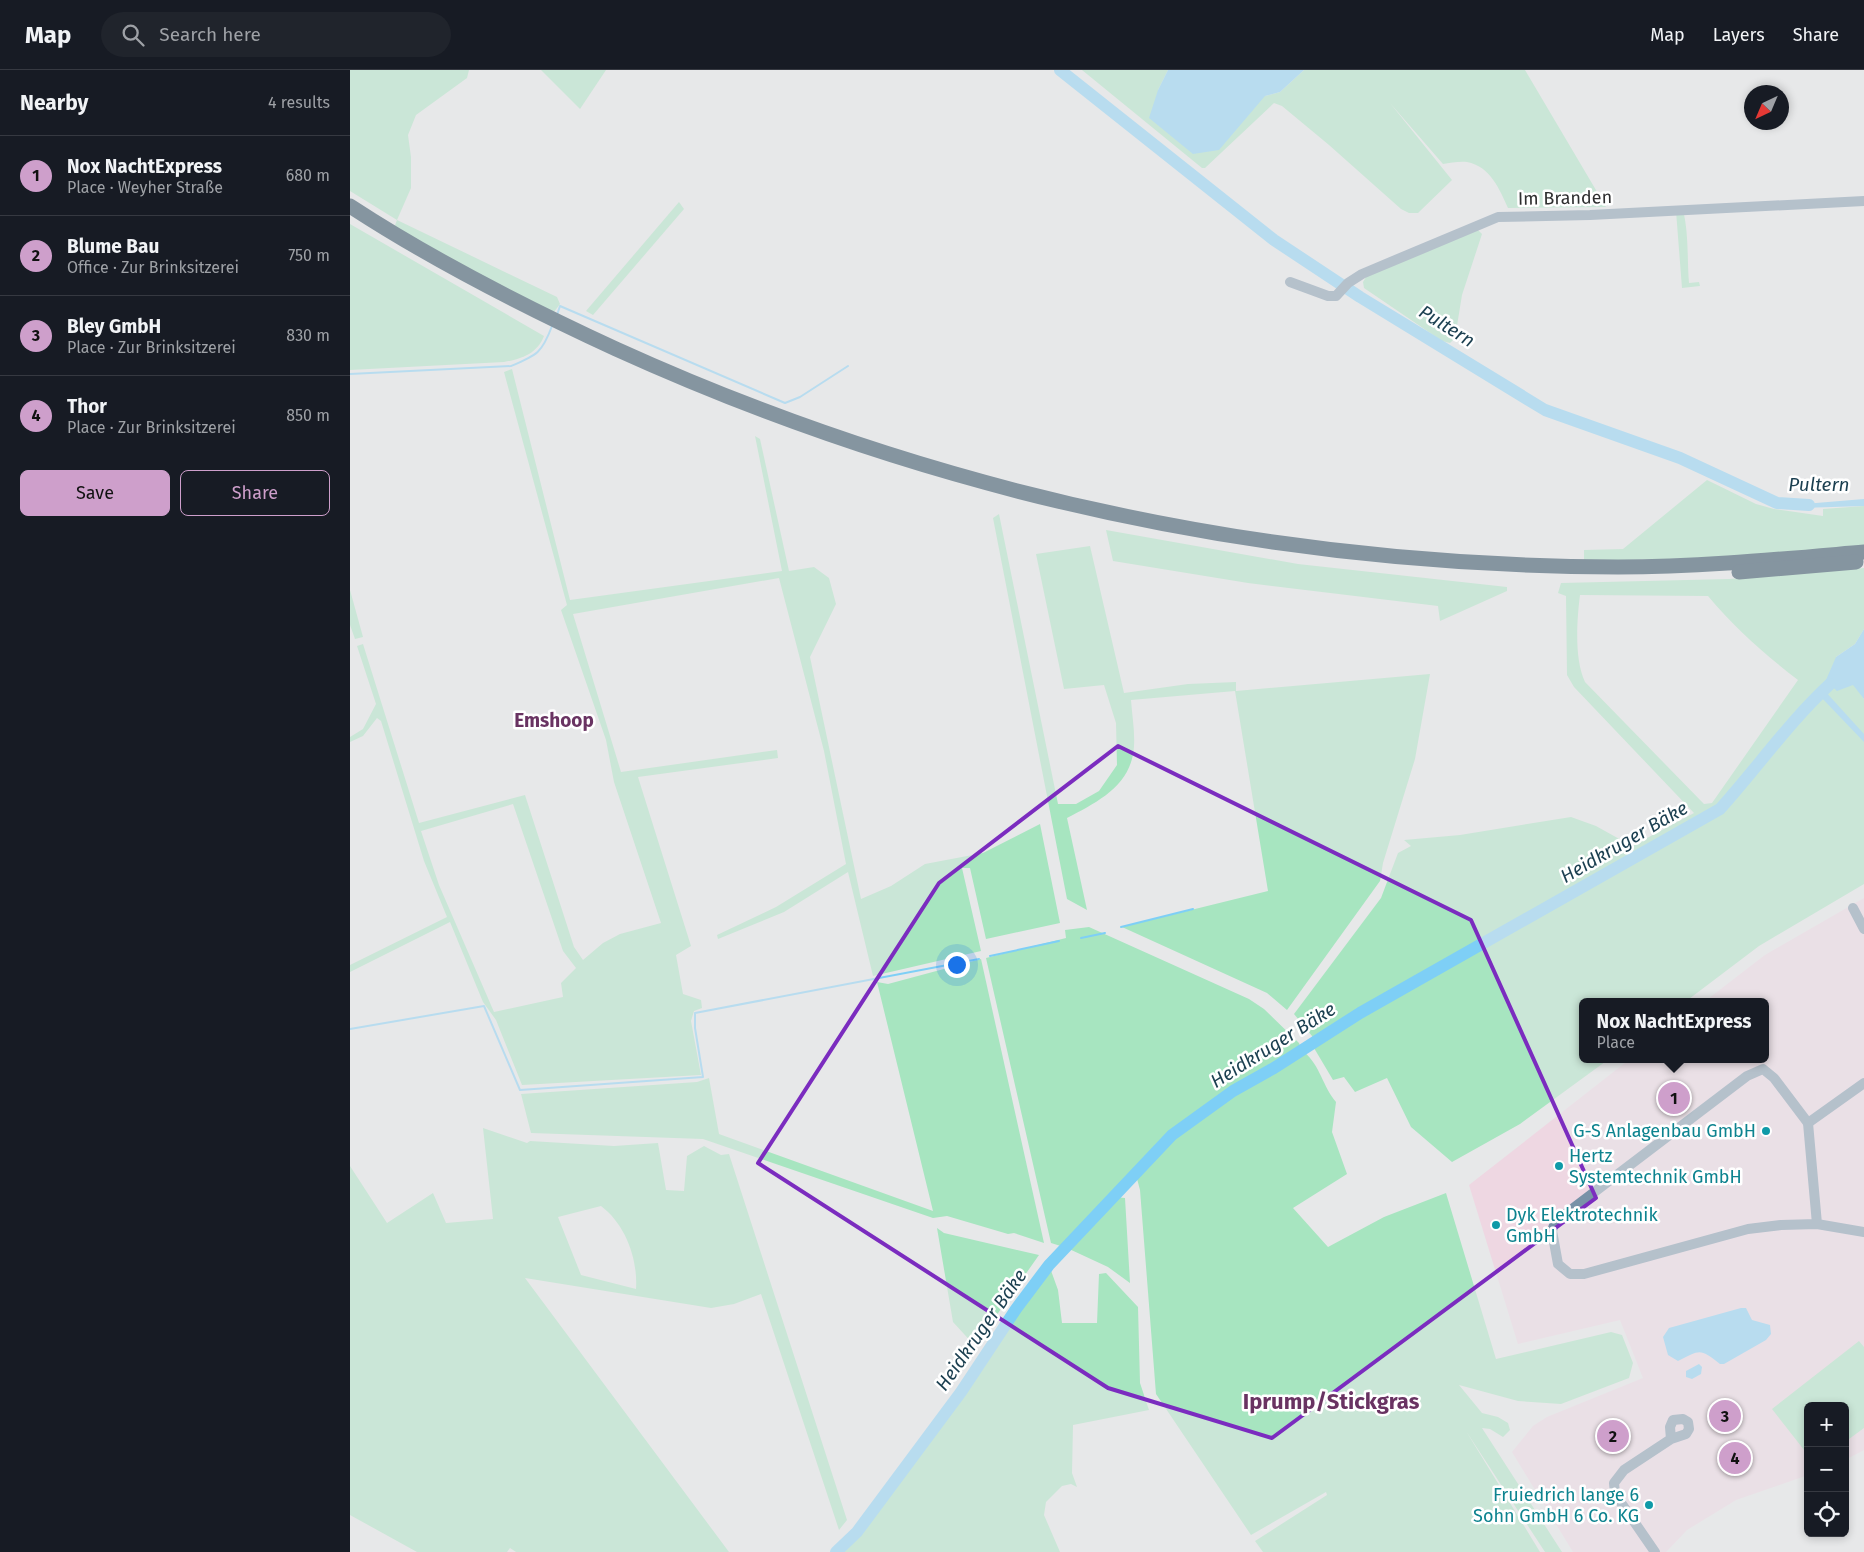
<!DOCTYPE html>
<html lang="en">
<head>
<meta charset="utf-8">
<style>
  body { margin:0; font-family:"Fira Sans",sans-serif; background:#20242c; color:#f1f3f6 }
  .controls { position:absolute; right:15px; bottom:15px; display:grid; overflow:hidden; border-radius:8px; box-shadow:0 2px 8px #0003 }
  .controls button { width:45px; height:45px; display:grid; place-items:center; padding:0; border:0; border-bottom:1px solid #363941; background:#171b24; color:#f1f3f6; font:25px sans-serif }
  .compass { position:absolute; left:1394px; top:15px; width:45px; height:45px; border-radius:50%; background:#171b24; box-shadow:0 2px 8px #0003; rotate:224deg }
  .you { position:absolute; left:606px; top:894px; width:18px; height:18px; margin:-12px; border:4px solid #fff; border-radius:50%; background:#1a73e8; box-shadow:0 0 0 8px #1a73e833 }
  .badge { display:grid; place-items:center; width:32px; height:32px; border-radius:50%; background:#ce9fcb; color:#111; font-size:16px; font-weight:700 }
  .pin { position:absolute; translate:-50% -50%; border:2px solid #fff; box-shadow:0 1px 5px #0006 }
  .popup { position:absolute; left:1229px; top:928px; width:190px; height:65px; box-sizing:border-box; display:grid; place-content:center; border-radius:8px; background:#171b24; filter:drop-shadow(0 1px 4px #0005); font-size:16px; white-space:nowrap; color:#9ea1a6 }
  .popup b { font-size:19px; color:#f1f3f6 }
  .popup::after { content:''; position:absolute; left:50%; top:100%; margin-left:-10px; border:10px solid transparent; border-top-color:#171b24 }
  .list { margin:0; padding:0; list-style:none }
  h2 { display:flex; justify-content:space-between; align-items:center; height:65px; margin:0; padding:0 20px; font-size:21px }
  h2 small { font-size:16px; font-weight:400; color:#9ea1a6 }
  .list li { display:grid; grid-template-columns:32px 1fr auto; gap:15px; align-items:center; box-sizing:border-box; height:80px; padding:0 20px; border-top:1px solid #363941 }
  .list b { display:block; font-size:19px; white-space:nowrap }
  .list p { margin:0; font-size:16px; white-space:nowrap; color:#9ea1a6 }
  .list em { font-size:16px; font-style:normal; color:#9ea1a6 }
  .actions { display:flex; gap:10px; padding:15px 20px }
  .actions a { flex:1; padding:11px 0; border:1px solid #ce9fcb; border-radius:8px; text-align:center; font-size:18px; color:#ce9fcb }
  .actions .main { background:#ce9fcb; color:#111 }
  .icon { flex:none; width:28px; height:28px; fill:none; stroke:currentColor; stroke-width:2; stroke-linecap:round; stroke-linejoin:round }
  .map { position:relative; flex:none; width:1514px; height:1482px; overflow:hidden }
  header { display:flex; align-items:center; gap:30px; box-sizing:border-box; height:70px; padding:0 25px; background:#171b24; border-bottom:1px solid #363941 }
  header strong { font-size:24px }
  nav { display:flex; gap:28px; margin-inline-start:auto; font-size:18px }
  .search { width:350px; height:45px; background:#20242c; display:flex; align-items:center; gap:12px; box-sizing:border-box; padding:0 18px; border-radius:28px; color:#9ea1a6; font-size:19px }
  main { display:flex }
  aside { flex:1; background:#171b24 }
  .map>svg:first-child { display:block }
  .commercial { fill:#eed7e2 }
  .green { fill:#a7e5c0; fill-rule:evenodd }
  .water { fill:#7ecff6 }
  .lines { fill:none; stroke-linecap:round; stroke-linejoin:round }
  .stream { stroke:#7ecff6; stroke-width:2 }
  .river { stroke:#7ecff6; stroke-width:12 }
  .minor { stroke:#7892a7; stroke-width:10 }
  .highway { stroke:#0f3148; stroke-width:15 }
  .marked { fill:none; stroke:#7b2cbf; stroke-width:4; stroke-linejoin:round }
  .culture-dot { fill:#0f9aa8; stroke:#fff; stroke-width:2 }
  .labels { text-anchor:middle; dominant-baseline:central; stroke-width:5; stroke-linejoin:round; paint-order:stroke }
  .street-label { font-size:18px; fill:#2e2e2f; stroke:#fff }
  .culture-label { font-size:18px; fill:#0d838f; stroke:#fff; text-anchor:end }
  .water-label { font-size:19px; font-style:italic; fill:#1b3f50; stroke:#fff }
  .neighbourhood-label { font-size:19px; font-weight:bold; fill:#693362; stroke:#fff }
  .district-label { font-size:22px; font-weight:bold; fill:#693362; stroke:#fff }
</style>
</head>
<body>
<header>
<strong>Map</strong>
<div class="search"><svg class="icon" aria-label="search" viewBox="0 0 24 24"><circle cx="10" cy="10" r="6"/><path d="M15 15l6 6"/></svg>Search here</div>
<nav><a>Map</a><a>Layers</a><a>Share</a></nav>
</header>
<main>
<aside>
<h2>Nearby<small>4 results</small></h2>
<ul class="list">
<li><span class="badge">1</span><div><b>Nox NachtExpress</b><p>Place · Weyher Straße</p></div><em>680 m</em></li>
<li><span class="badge">2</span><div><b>Blume Bau</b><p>Office · Zur Brinksitzerei</p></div><em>750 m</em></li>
<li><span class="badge">3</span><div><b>Bley GmbH</b><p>Place · Zur Brinksitzerei</p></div><em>830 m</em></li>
<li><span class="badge">4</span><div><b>Thor</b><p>Place · Zur Brinksitzerei</p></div><em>850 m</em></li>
</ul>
<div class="actions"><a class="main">Save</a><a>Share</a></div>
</aside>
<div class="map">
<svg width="1514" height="1482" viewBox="0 0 1514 1482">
  <rect width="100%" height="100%" fill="#e7e8e9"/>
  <path class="commercial" d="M1514,828V1380L1495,1390V1336H1458V1405L1386,1430L1337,1460L1316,1482H1223L1162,1382L1183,1356L1197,1347L1293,1308L1270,1250L1168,1274L1119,1115L1280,989H1415V932H1354L1415,885Z"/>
  <g class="green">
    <path d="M0,0H119L117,8L66,45L58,65L61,87V118L47,150L207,227L210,234L204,242L195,240L44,158L47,150L0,121Z"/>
    <path d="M191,0H256L230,39Z"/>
    <path d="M732,0H818L808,20L915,26L930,22L954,0H1175L1256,137L1158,138C1150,120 1140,96 1117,92C1110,91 1100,93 1093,94L1040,33L1102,110L1068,143H1059L1051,139L979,75L932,36L924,33L855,98H852Z"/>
    <path d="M329,132L334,139L243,245L236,241Z"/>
    <path d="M1333,140C1339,164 1337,189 1339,213L1349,212L1350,216L1332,218L1326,141Z"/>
    <path d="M0,154L194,266C187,284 171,289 154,292L0,300Z"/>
    <path d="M1128,160L1132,164L1112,225L1105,268L1100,273L1092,271L1014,218L1013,212L1016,207Z"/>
    <path d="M162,299L220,530L432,501L405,366L410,369L439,501L464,497L479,508L486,534L460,587L511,829L541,816L575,794L633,783L690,754L710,853L636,869L620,798H612L631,881L523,906L498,802L434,842L368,869L367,865L426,837L496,794L474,681L429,508L223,544L271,702L427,680L428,688L288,707L341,876L326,885L333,924L351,930L352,938L344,941L341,951L351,1005L172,1015L146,950L133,932L100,852L0,902V895L97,847L74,791L31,651L27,648L13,666L0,672V667L13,659L26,634L7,576L13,574L69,753L175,725L224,877L233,890L253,873L270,864L311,853L264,712L256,670L211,540L217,535L154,302ZM163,734L213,881L226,898L211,913L213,927L144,942L89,815L71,761Z"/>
    <path d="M1357,410L1406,434L1424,439L1473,446V439L1514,436V477L1405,487L1234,491V480L1273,479Z"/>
    <path d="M649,444L708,734H726L749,721L767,695L766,653L754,615L714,619L686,484L740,476L774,623L838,614L886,612V621L1080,604L1065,689L1033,793L1030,811L937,940L917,923L772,857L918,821L885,621L781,630C782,645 785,661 784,676C782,715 748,732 717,748L737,840L717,829L643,448Z"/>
    <path d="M756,460L948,494L1157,517V521L1090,551L1088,536L898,513L763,491Z"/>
    <path d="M1514,498V559L1505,574L1486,587L1514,629V814L1409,876L1335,932H1233V989H1259L1170,1054L1102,1092L1061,1057L1037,1008L1005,1022L994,1007L983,1010L964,978L1010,945L1359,747L1358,744L1036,927L964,971L962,966L944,944L1031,828L1048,783L1061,776L1054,770L1110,765L1221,747L1246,756L1282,776L1344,743L1224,617L1217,605L1216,526L1208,523L1211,513L1379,509ZM1230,525L1358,526C1385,558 1414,584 1448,610L1362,733L1354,734L1235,612C1224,589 1227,549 1230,525Z"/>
    <path d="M0,520L13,567L5,569L0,555Z"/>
    <path d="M739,857L899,929L914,939L949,973L951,979L880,1021L823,1063L714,1177L701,1173L636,888L716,868L715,860Z"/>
    <path d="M631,889L694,1173L664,1163L658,1164L597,1146L583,1148L353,1069L181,1063L171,1024L347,1012L359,1008L369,1064L583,1141L527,912L538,914Z"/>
    <path d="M954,982C970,995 973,1017 986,1032L982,1062L997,1104L943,1138L978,1177L1034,1147L1096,1123L1146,1289L1261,1262L1272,1265L1283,1293L1279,1308L1211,1334L1168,1331L1109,1315L1132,1343L1148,1347L1158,1353L1160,1360L1153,1367L1140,1359L1132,1358L1212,1482H1195L1116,1361L1190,1482H913L905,1471L977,1425L976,1422L901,1465L806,1324L790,1120L786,1105L822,1066L883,1022Z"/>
    <path d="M133,1058L177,1073L180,1071L264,1076L308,1073L316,1120L334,1121L337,1086L354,1076L371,1085L379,1084L497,1450L489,1460L411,1224L384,1234L361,1238L175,1208L379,1482H166L160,1478L157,1482H67L0,1445V1096L37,1153L83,1123L96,1153L143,1149ZM251,1136C275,1154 288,1188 286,1219L231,1205L208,1147Z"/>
    <path d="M765,1127L775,1128L780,1213L758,1197L717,1178Z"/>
    <path d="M587,1158L594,1163L689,1185L625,1276L603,1252Z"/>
    <path d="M699,1195L708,1220L712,1253H747L749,1204L756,1203L788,1237L790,1313L799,1340L723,1355L722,1403L727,1417L721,1414L712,1416L696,1432L694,1445L710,1482H488L507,1462L612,1322L667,1239Z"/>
    <path d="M1509,1271L1514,1277V1358L1495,1372V1336H1458V1385L1422,1339Z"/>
  </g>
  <g class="water">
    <path d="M818,0H954L930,22L915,26L869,80L843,84L799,48L808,20Z"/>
    <path d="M1514,429V436L1451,438L1442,435Z"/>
    <path d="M1514,559V629L1503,615L1487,621L1476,610L1486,587L1505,574Z"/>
    <path d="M1474,620L1514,664V672L1469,625Z"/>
    <path d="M1391,1238H1396L1402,1250L1420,1255L1421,1264L1416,1270L1374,1294H1370C1349,1278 1351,1280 1328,1291L1318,1285L1313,1267L1319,1258Z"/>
    <path d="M1349,1294L1352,1297L1351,1304L1342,1309L1336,1307V1301Z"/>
  </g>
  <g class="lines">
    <g class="stream">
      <path d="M207,245L210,236L435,333L450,327L498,296"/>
      <path d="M0,304L161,296C187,285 192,283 202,256"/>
      <path d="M771,857L843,839"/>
      <path d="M731,868L755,863"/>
      <path d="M640,886L709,871"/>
      <path d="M0,959L134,936L170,1020L353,1007L345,958V943L629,889"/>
    </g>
    <g class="river">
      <path d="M710,0L924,170L1010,227L1195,340L1330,388L1427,433L1459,435"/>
      <path d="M486,1482L507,1462L611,1322L666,1239L699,1195L822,1065L883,1021L924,998L1010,943L1370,739C1407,698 1439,652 1480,614"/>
    </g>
    <g class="minor">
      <path d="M940,212L978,226H986L998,213L1012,204L1148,147L1240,145L1514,131"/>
      <path d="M1503,838L1514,859"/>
      <path d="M1458,1053L1514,1013"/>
      <path d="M1467,1154L1458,1053L1424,1008L1413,999L1397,1006L1205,1152L1202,1161L1208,1194L1220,1204H1234L1398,1159L1431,1155L1467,1154L1514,1162"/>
      <path d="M1305,1482L1265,1424L1264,1413L1274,1400L1321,1369L1336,1364L1339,1359L1338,1352L1333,1349L1323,1350L1320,1357L1321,1369"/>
    </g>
    <g class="highway">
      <path d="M0,136C84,191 175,237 266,279C583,423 920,496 1268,497C1350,497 1432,489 1514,482"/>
      <path d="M1389,502L1506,492"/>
    </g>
  </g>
  <path d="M0 0H1514V1482H0ZM768,676L1121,850L1246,1128L922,1368L758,1318L408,1093L589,813Z" fill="#e7e8e9" fill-opacity=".55" fill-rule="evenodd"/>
  <path class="marked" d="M768,676L1121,850L1246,1128L922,1368L758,1318L408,1093L589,813Z"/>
  <g class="culture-dot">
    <circle cx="1416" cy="1061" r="5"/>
    <circle cx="1209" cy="1096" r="5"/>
    <circle cx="1146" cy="1155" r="5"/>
    <circle cx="1299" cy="1435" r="5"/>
  </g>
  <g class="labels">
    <g class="street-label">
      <text transform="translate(1215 128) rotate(-1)">Im Branden</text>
    </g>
    <g class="culture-label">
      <text x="1406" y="1061">G-S Anlagenbau GmbH</text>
      <text x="1219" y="1086" text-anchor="start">Hertz<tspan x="1219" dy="21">Systemtechnik GmbH</tspan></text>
      <text x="1156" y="1145" text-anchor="start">Dyk Elektrotechnik<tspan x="1156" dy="21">GmbH</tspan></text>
      <text x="1289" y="1425">Fruiedrich lange 6<tspan x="1289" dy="21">Sohn GmbH 6 Co. KG</tspan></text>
    </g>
    <g class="water-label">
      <text transform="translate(1097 256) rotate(32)">Pultern</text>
      <text x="1469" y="414">Pultern</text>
      <text transform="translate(1274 772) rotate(-30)">Heidkruger Bäke</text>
      <text transform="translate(923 975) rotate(-32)">Heidkruger Bäke</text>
      <text transform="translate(631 1260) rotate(-55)">Heidkruger Bäke</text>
    </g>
    <g class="neighbourhood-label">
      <text x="204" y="650">Emshoop</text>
    </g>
    <g class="district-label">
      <text x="981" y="1331">Iprump/Stickgras</text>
    </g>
  </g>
</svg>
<div class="controls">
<button>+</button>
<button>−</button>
<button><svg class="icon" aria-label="locate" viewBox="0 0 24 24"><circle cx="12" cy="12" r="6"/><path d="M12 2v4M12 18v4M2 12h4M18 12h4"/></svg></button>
</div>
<svg class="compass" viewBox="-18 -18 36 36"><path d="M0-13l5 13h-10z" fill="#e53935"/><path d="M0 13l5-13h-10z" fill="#9ea1a6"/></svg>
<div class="you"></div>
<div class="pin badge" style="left:1324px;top:1028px">1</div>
<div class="popup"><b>Nox NachtExpress</b>Place</div>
<div class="pin badge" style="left:1263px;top:1366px">2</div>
<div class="pin badge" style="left:1375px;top:1346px">3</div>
<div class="pin badge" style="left:1385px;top:1388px">4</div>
</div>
</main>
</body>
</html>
